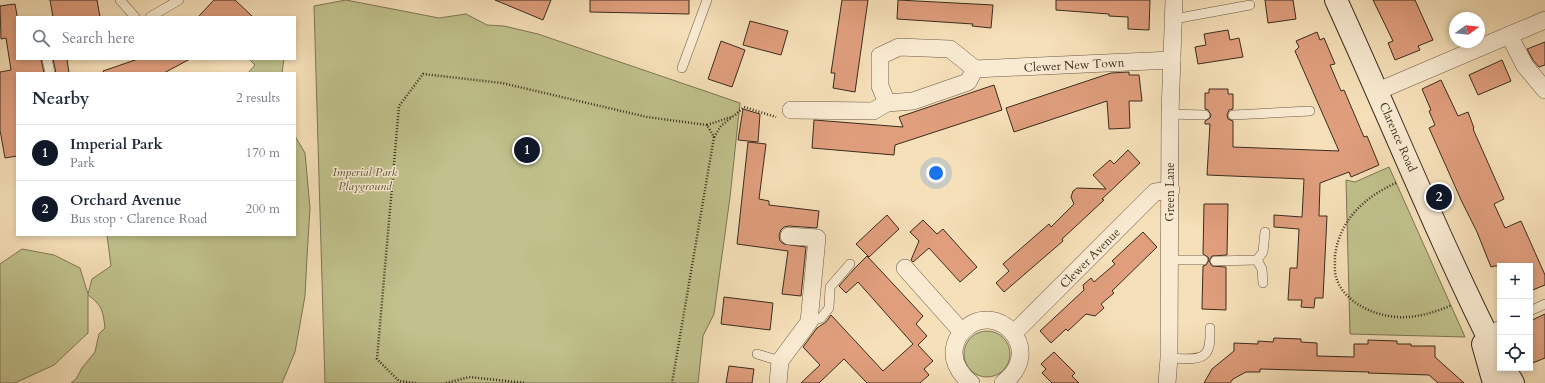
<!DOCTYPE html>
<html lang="en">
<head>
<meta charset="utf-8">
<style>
  body { margin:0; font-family:Cardo,serif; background:#f2f2f3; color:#1f2937 }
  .controls { position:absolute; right:12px; bottom:12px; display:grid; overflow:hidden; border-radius:0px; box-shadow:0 2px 6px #0003 }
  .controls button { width:36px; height:36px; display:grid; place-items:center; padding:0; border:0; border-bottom:1px solid #e0e1e3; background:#fff; color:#1f2937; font:20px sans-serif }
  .compass { position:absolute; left:1449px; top:12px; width:36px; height:36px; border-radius:50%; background:#fff; box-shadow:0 2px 6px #0003; rotate:75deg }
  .you { position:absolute; left:936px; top:173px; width:14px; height:14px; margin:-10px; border:3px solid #fff; border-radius:50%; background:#1a73e8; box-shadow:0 0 0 6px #1a73e833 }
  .badge { display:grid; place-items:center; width:26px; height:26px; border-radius:50%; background:#111827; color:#fff; font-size:13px; font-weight:700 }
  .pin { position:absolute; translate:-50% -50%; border:2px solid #fff; box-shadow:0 1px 4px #0006 }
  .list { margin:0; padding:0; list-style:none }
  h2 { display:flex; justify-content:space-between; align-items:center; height:52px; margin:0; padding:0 16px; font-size:17px }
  h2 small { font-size:13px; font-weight:400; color:#747a83 }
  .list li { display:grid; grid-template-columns:26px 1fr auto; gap:12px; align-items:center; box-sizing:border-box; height:56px; padding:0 16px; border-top:1px solid #e0e1e3 }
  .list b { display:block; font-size:15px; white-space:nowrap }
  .list p { margin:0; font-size:13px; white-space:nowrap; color:#747a83 }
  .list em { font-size:13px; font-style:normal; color:#747a83 }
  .icon { flex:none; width:22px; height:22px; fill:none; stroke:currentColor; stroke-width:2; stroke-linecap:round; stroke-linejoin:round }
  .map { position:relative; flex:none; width:1545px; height:383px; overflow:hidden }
  .search { position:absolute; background:#fff; box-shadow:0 2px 6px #0003; left:16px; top:16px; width:280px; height:44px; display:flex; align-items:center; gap:10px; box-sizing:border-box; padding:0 14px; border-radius:0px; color:#747a83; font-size:15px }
  .panel { position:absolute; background:#fff; box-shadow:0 2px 6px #0003; left:16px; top:72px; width:280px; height:164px; border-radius:0px }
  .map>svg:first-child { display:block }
  .green { fill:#c0c18c; stroke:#7d7655 }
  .building { fill:#e09e7d; stroke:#3a2c1e }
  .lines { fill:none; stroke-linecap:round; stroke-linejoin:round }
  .service-casing { stroke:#695945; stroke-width:10 }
  .minor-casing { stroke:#695945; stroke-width:18 }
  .secondary-casing { stroke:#3a2c1e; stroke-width:24 }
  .path { stroke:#3a2c1e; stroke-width:2.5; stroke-dasharray:1 2; stroke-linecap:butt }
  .service { stroke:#f9ebd2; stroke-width:9 }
  .minor { stroke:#f9ebd2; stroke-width:17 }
  .secondary { stroke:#f9ebd2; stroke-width:22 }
  .labels { text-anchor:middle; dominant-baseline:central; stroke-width:3; stroke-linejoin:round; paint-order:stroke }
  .street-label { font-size:12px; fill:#3a2c1e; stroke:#f9ebd2 }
  .park-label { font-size:12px; font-style:italic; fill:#5c513a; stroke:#f9ebd2 }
</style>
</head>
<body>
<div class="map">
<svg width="1545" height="383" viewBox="0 0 1545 383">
  <rect width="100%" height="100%" fill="#f6e0b9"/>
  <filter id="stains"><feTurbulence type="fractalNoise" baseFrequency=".005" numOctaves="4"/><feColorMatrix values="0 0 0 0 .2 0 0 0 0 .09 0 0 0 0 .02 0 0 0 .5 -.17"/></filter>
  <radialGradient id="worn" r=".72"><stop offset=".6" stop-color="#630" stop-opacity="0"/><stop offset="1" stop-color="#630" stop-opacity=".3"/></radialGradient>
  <g class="green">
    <path d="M346,0L439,18L466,14L487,25L504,26L538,34L740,103L730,197L714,314L703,336L698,383H325L314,6Z"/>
    <path d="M249,59H284L282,73H248L255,65Z"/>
    <path d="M295,136L305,153L310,208L307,257L305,296L295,352L282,383H71L76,379L82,368L95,352L99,334L105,328C103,311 102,305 88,295V333L54,365L15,383H0V264L22,249L54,255L80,268L88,294L92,279L111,266L107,235H295Z"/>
    <path d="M1389,167L1465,337L1350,334L1346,180L1355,182Z"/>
    <circle cx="987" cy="354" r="23"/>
  </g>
  <g class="building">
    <path d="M50,0H97L100,17H53Z"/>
    <path d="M214,0H235L253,17H198Z"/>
    <path d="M495,0H551L543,20Z"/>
    <path d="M590,0H689V14L590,12Z"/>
    <path d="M842,0H868L855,92L833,88L835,73H831Z"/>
    <path d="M898,0L993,5L991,28L972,26L973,24L897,19Z"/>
    <path d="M1056,0H1150L1149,30L1128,29V17L1109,16V14L1056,10Z"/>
    <path d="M1265,0H1293L1296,19L1268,23Z"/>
    <path d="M1373,0H1415L1433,40L1418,46L1420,50L1395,60L1388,43L1393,41Z"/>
    <path d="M15,4L17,15V59H41L44,73H17V156L5,158L0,130V72L11,70L6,38L1,39L0,6Z"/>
    <path d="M750,21L788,31L781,55L743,45Z"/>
    <path d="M1228,30L1230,40L1239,38L1243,57L1198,64L1195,47L1206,45L1204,34Z"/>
    <path d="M1317,32L1320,40L1324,38L1335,64L1330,65L1341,91L1344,90L1364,137L1367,136L1379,165L1351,177L1349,172L1320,183L1319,216H1327L1323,298H1315L1314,308L1301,307L1302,300H1288L1290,268H1297L1299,229L1274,227V215L1302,217L1304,179L1207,175L1210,124H1205V121L1210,118L1211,115L1208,110L1205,109V93H1209V89H1228V94H1233V109L1229,110L1227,115L1228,119L1233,121V147L1339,151L1295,51L1299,47L1296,41Z"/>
    <path d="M721,41L745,50L732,87L708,79Z"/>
    <path d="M1545,42V65L1539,67L1533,60L1527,49Z"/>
    <path d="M53,59H67L69,73H56Z"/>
    <path d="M138,59H190L164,73H104L103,71Z"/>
    <path d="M1502,60L1511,81L1478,95L1469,75Z"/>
    <path d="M1129,72V75H1139L1142,101H1129L1130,128L1109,129L1107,101L1014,132L1006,108L1111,73Z"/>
    <path d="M1441,80L1458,116L1468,112L1474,128L1473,129L1504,199L1494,204L1505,228L1521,221L1545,275V285L1530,291V266H1495L1491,267L1477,232L1462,202L1429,128L1435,125L1429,111L1431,110L1422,89Z"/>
    <path d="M994,85L1002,110L895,145L894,155L812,148L814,120L903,127L899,117Z"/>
    <path d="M743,109L760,114L758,142L738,140Z"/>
    <path d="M748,142L766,144L759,199L769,201V205L819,211L817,228L789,226L784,227L781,230L779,235L780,241L784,244L806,247L801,296L782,294L788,251L737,244Z"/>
    <path d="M1128,150L1140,163L1102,199L1104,200L1062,239L1063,241L1004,292L996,283L1009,271L1003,264L1049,224L1051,227L1074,204L1071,197L1073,191L1077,188L1106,189L1093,175L1110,160L1114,164Z"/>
    <path d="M1204,204H1228L1227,255L1212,256L1209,261L1212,266L1226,267V310L1202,309L1203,266L1206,265L1209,260L1208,257L1203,254Z"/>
    <path d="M887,215L899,229L869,257L856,244Z"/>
    <path d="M923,220L937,234L943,229L977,267L960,282L929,248L913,262L911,260L919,241L910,232Z"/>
    <path d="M1143,232L1157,247L1112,291L1114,293L1101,304L1104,308L1095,316L1086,314L1068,331L1066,329L1051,343L1040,331L1084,290L1083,285L1091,278L1094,282L1115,264L1112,261Z"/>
    <path d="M867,256L923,316L916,324L927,336L918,345L933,361L924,369L929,375L920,383H867L844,359L819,383H801L820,365L803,347L817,328L826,322L831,315L883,371L913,344L858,282L846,293L839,286L855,268Z"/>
    <path d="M724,297L773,303L770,330L721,324Z"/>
    <path d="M1545,314V358L1530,364V321Z"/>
    <path d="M1274,338L1301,339V342L1317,343V356L1354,357V344H1368V340L1397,341V344H1411V346H1435V357L1464,383H1438L1429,375L1368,373L1369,372L1260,369V372H1246L1233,379L1230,383H1204L1212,369L1234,351V343L1258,344V341L1273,342Z"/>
    <path d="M1054,352L1075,373L1072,376L1079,383H1052L1042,373L1046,369L1041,364Z"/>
    <path d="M729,366L754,369L752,383H726Z"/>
  </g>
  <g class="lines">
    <g class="service-casing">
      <g id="service">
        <path d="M120,0L135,17"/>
        <path d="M150,17L179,0"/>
        <path d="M1174,19L1250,5"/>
        <path d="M47,59L50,73"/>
        <path d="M682,68L707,0"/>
        <path d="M1170,114L1205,115"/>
        <path d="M1233,115L1310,111"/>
        <path d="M1170,260H1203"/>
        <path d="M1257,260L1263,252L1265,232"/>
        <path d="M1257,260L1262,269L1263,283"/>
        <path d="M1215,261L1257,260"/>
        <path d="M1530,311L1545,304"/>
        <path d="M809,322L821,318L829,308L830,287L850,264"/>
        <path d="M1485,332L1500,325"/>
        <path d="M757,354L780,361"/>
        <path d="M1169,358C1179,358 1199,362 1206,353C1211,347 1210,335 1210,328"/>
      </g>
    </g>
    <g class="minor-casing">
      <g id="minor">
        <path d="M1509,35L1525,66L1545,90"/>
        <path d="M975,69L950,49L899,47L880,56V86L887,103L913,101L968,82L975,69L1172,60"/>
        <path d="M1378,91L1545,20"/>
        <path d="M791,110L873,111L887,103"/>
        <path d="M905,268L962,332"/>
        <path d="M1014,333L1155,192L1171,190"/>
        <path d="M778,383L780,361L809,322L817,238L789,236"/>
        <path d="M971,383C960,374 953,364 954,350C955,343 958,336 963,331C994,297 1048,349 1003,383"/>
        <path d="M1167,383L1169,358L1170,114L1174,0"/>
      </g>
    </g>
    <g class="secondary-casing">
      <g id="secondary">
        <path d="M1336,0C1391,120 1440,243 1500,361"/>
        <path d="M1483,344L1494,383"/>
        <path d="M1504,368L1513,383"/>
      </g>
    </g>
    <g class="path">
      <path d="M707,125L734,116L744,107L776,117"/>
      <path d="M714,137L721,126L732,117"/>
      <path d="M1396,183C1364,197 1339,221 1335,256C1335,264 1334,273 1337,280C1347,306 1382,319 1408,317C1423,316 1438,311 1452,305"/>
      <path d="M416,383L399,381L377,359L399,106L423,74L502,83L647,117L707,125L714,137L672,383"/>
      <path d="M446,383L469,377L526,383"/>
    </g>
    <use href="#service" class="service"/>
    <use href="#minor" class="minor"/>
    <use href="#secondary" class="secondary"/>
  </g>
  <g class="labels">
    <g class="street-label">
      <text transform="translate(1074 65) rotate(-3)">Clewer New Town</text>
      <text transform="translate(1398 137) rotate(66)">Clarence Road</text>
      <text transform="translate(1170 192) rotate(-90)">Green Lane</text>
      <text transform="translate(1090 258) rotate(-45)">Clewer Avenue</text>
    </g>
    <g class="park-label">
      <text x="365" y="172">Imperial Park<tspan x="365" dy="14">Playground</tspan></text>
    </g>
  </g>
  <rect width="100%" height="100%" filter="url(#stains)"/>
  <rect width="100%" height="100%" fill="url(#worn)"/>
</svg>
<div class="controls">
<button>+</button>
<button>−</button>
<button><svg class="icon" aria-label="locate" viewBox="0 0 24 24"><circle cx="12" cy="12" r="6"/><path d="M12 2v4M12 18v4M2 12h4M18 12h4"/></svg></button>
</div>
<svg class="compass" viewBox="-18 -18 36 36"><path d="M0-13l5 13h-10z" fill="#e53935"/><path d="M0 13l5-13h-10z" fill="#747a83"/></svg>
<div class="you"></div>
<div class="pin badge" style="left:527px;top:150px">1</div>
<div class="pin badge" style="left:1439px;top:197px">2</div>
<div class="search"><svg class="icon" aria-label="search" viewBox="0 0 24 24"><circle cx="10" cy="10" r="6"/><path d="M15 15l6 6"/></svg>Search here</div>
<section class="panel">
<h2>Nearby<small>2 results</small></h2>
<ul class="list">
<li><span class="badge">1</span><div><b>Imperial Park</b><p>Park</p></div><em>170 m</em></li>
<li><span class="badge">2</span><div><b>Orchard Avenue</b><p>Bus stop · Clarence Road</p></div><em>200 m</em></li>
</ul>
</section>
</div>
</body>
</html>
